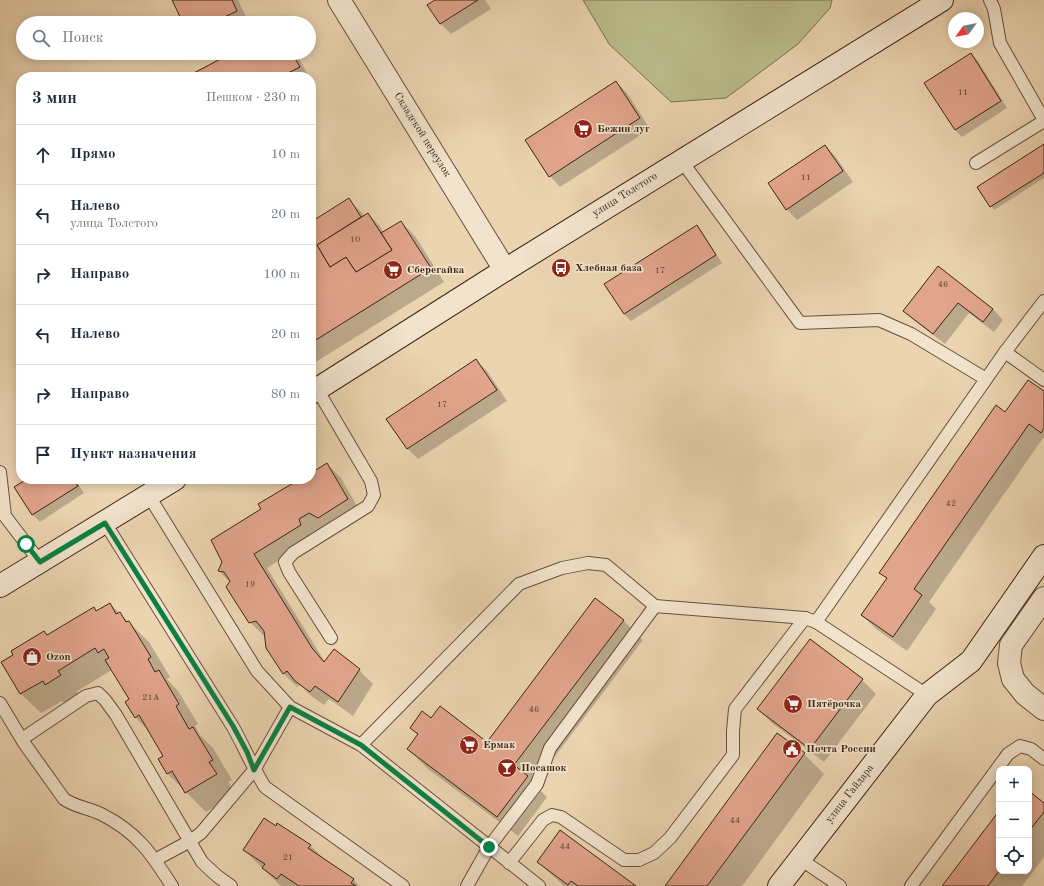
<!DOCTYPE html>
<html lang="ru">
<head>
<meta charset="utf-8">
<style>
  body { margin:0; font-family:"Old Standard TT",serif; background:#f2f2f3; color:#1f2937 }
  .controls { position:absolute; right:12px; bottom:12px; display:grid; overflow:hidden; border-radius:8px; box-shadow:0 2px 10px #0003 }
  .controls button { width:36px; height:36px; display:grid; place-items:center; padding:0; border:0; border-bottom:1px solid #e0e1e3; background:#fff; color:#1f2937; font:20px sans-serif }
  .compass { position:absolute; left:948px; top:12px; width:36px; height:36px; border-radius:50%; background:#fff; box-shadow:0 2px 10px #0003; rotate:237deg }
  .stop { position:absolute; width:12px; height:12px; margin:-9px; border:3px solid #0b8043; border-radius:50%; background:#fff }
  .stop.end { background:#0b8043; border-color:#fff; box-shadow:0 1px 4px #0008 }
  .list { margin:0; padding:0; list-style:none }
  h2 { display:flex; justify-content:space-between; align-items:center; height:52px; margin:0; padding:0 16px; font-size:17px }
  h2 small { font-size:13px; font-weight:400; color:#747a83 }
  .list li { display:grid; grid-template-columns:26px 1fr auto; gap:12px; align-items:center; box-sizing:border-box; height:60px; padding:0 16px; border-top:1px solid #e0e1e3 }
  .list b { display:block; font-size:15px; white-space:nowrap }
  .list p { margin:0; font-size:13px; white-space:nowrap; color:#747a83 }
  .list em { font-size:13px; font-style:normal; color:#747a83 }
  .icon { flex:none; width:22px; height:22px; fill:none; stroke:currentColor; stroke-width:2; stroke-linecap:round; stroke-linejoin:round }
  .map { position:relative; flex:none; width:1044px; height:886px; overflow:hidden }
  .search { position:absolute; background:#fff; box-shadow:0 2px 10px #0003; left:16px; top:16px; width:300px; height:44px; display:flex; align-items:center; gap:10px; box-sizing:border-box; padding:0 14px; border-radius:22px; color:#747a83; font-size:15px }
  .panel { position:absolute; background:#fff; box-shadow:0 2px 10px #0003; left:16px; top:72px; width:300px; height:412px; border-radius:16px }
  .map>svg:first-child { display:block }
  .green { fill:#babc8a; stroke:#7b7050 }
  .shadow { fill:#0003 }
  .building { fill:#e1a48c; stroke:#3c2416 }
  .lines { fill:none; stroke-linecap:round; stroke-linejoin:round }
  .lane-casing { stroke:#68503c; stroke-width:14 }
  .street-casing { stroke:#68503c; stroke-width:24 }
  .secondary-casing { stroke:#3c2416; stroke-width:24 }
  .lane { stroke:#f2e3cc; stroke-width:12 }
  .street { stroke:#f2e3cc; stroke-width:22 }
  .secondary { stroke:#f2e3cc; stroke-width:22 }
  .route { stroke:#0b8043; stroke-width:5 }
  .labels { text-anchor:middle; dominant-baseline:central; stroke-width:3.5; stroke-linejoin:round; paint-order:stroke }
  .number-label { font-size:9px; fill:#654434 }
  .poi-label { font-size:11px; font-weight:bold; fill:#3c2416; stroke:#f2e3cc; text-anchor:start }
  .street-label { font-size:11px; fill:#3c2416; stroke:#f2e3cc }
</style>
</head>
<body>
<div class="map">
<svg width="1044" height="886" viewBox="0 0 1044 886">
  <rect width="100%" height="100%" fill="#ebd4b0"/>
  <filter id="stains"><feTurbulence type="fractalNoise" baseFrequency=".005" numOctaves="4"/><feColorMatrix values="0 0 0 0 .2 0 0 0 0 .09 0 0 0 0 .02 0 0 0 .5 -.17"/></filter>
  <radialGradient id="worn" r=".72"><stop offset=".6" stop-color="#630" stop-opacity="0"/><stop offset="1" stop-color="#630" stop-opacity=".3"/></radialGradient>
  <path class="green" d="M583,0H832L830,8L798,44L726,98L671,102L609,44Z"/>
  <g class="shadow">
    <path d="M173,0H238L249,23H184Z"/>
    <path d="M437,0H485L491,9L451,34L441,24L429,5Z"/>
    <path d="M234,53H296L309,77H188Z"/>
    <path d="M971,54L978,61L1007,108L962,137L955,130Z"/>
    <path d="M616,82L627,93L650,129L560,187L550,176Z"/>
    <path d="M1044,145V178L994,210L978,187Z"/>
    <path d="M825,146L836,157L853,182L797,220L787,209Z"/>
    <path d="M349,200L365,216L368,214L379,225L384,233L401,222L415,236L444,282L311,365V224Z"/>
    <path d="M696,226L703,233L722,263L631,321L624,314L606,284Z"/>
    <path d="M939,267L993,309L1003,320L994,332L969,313L945,344L915,321L904,310Z"/>
    <path d="M476,360L487,371L507,401L418,459L408,449L388,419Z"/>
    <path d="M1044,392V438H1043L929,602L936,609L907,651L876,629L862,615L887,579L881,573L1005,413Z"/>
    <path d="M327,464L341,478L361,513L333,531L324,526L312,533L314,539L267,568L325,662L359,670L373,684L353,716L329,699L324,705L310,695L300,685L297,687L283,673L266,636H264L250,622L230,582L219,571L263,509L302,479H311V474Z"/>
    <path d="M29,479H75L84,493L40,522L33,515L15,488Z"/>
    <path d="M110,604L149,642L170,677L167,679L168,680L178,691L198,724L195,726L200,735L213,748L232,780L228,782L236,794L206,812L168,774L159,759L164,756L149,731L135,717L131,700L112,670L77,691L80,696L66,704L62,701L41,713L21,694L2,662L44,632L48,636L93,608L97,612Z"/>
    <path d="M623,620L643,640L534,784L547,797L518,836L428,769L408,749L418,735L411,728L431,719L487,743Z"/>
    <path d="M862,680L876,694L824,762L772,723L758,709Z"/>
    <path d="M777,734L804,754L824,774L742,886H666Z"/>
    <path d="M1029,792L1044,804V857L1022,886H944L999,813V871H1029Z"/>
    <path d="M310,845L326,861L353,879L359,886H281L244,850Z"/>
    <path d="M538,862L635,886H564Z"/>
  </g>
  <g class="building">
    <path d="M172,0H232L237,11L212,23H183Z"/>
    <path d="M435,0H478L440,24L427,5Z"/>
    <path d="M232,53H292L300,67L280,77H186Z"/>
    <path d="M971,53L1001,101L955,130L924,83Z"/>
    <path d="M616,81L640,118L549,177L525,140Z"/>
    <path d="M1044,144V173L990,207L977,187Z"/>
    <path d="M825,145L843,171L786,210L768,183Z"/>
    <path d="M349,198L361,217L317,245L330,267L346,257L356,272L392,250L381,233L401,221L431,268L311,343V222Z"/>
    <path d="M368,213L392,250L356,272L346,257L330,267L317,245Z"/>
    <path d="M697,225L716,255L624,314L604,284Z"/>
    <path d="M938,266L993,309L983,322L958,303L933,334L903,311Z"/>
    <path d="M476,359L497,390L407,449L386,419Z"/>
    <path d="M1028,380L1044,391V428L1041,433L1029,424L914,589L922,595L893,637L861,615L887,578L879,573L996,405L1005,412Z"/>
    <path d="M327,463L348,499L318,518L309,513L299,519L301,525L254,554L312,648L324,662L334,649L360,669L338,702L315,686L310,692L295,681L287,671L283,674L266,648L264,631L256,621L249,623L226,587L230,581L224,572L218,571L222,562L211,540L261,509L258,504L300,479H311V473Z"/>
    <path d="M27,479H73L78,486L32,515L14,487Z"/>
    <path d="M595,598L624,620L514,765L528,776L497,817L407,749L418,734L410,728L422,711L431,718L440,706L487,742Z"/>
    <path d="M110,603L116,614L120,612L126,622L129,621L151,657L148,659L155,672L159,670L179,704L176,706L189,729L193,727L213,760L209,762L217,774L185,793L172,771L167,774L158,759L163,756L139,715L135,718L125,702L129,699L105,660L109,658L104,649L98,653L95,648L58,671L61,675L45,685L43,681L20,694L1,662L13,655L11,651L44,631L47,635L94,607L96,611Z"/>
    <path d="M810,639L863,679L810,749L757,709Z"/>
    <path d="M777,733L805,753L707,886H665Z"/>
    <path d="M1029,791L1044,803V812L1029,831Z"/>
    <path d="M999,811V871L988,886H942Z"/>
    <path d="M264,818L276,826L277,823L311,845L308,848L354,879L351,883L356,886H299L281,874L277,879L262,868L265,864L243,850Z"/>
    <path d="M560,830L636,886H578L571,881L568,885L537,862Z"/>
  </g>
  <g class="lines">
    <g class="lane-casing">
      <g id="lane">
        <path d="M990,0L994,9L1000,43L1044,120"/>
        <path d="M681,160L800,323L879,320L911,334L986,379"/>
        <path d="M976,163L1044,121"/>
        <path d="M1005,352L1044,301"/>
        <path d="M317,389L371,481L374,495L368,506L293,553L285,562L289,572L331,638"/>
        <path d="M0,472L5,516L40,562"/>
        <path d="M149,496L257,671L290,707L361,745L539,886"/>
        <path d="M105,523L233,727C244,747 253,768 265,787L403,886"/>
        <path d="M816,622L1005,352L1044,380"/>
        <path d="M0,703L24,743L64,799C75,807 89,808 101,814C137,832 151,853 172,886"/>
        <path d="M22,739L86,696L98,693L105,700L116,715L202,862L217,876L231,886"/>
        <path d="M361,745L519,584L562,568L588,563L606,565L655,606"/>
        <path d="M800,859L840,886"/>
        <path d="M155,860L190,841L201,833L254,770L290,707"/>
        <path d="M509,863L543,820L552,815L561,817L624,860H639L654,853L670,838L733,755V731L735,709L805,618"/>
        <path d="M467,886L489,847L537,784L550,748L655,606L805,618L816,622L927,695"/>
        <path d="M911,886L1008,754L1020,746L1031,749L1044,759"/>
      </g>
    </g>
    <g class="street-casing">
      <g id="street">
        <path d="M339,0L505,270"/>
        <path d="M1044,598L1011,645L1009,663L1013,679L1025,694L1044,709"/>
      </g>
    </g>
    <g class="secondary-casing">
      <g id="secondary">
        <path d="M311,393L505,270L942,0"/>
        <path d="M0,586L175,479"/>
        <path d="M779,886L927,695L971,661L1044,556"/>
      </g>
    </g>
    <use href="#lane" class="lane"/>
    <use href="#street" class="street"/>
    <use href="#secondary" class="secondary"/>
  </g>
  <g class="lines">
    <path class="route" d="M26,544L40,562L105,523L233,726L247,752L254,770L290,707L361,745L489,847"/>
  </g>
  <defs>
    <g id="supermarket-disc" transform="scale(1)"><circle r="9.5" fill="#8f2418" stroke="#f2e3cc"/><path d="M-6-5.5h2.5l.6 2H6L4.5 2H-2.5L-4.4-4H-6ZM-1.5 3.2a1.3 1.3 0 1 0 .1 0ZM3 3.2a1.3 1.3 0 1 0 .1 0Z" fill="#fff"/></g>
    <g id="bus-disc" transform="scale(1)"><circle r="9.5" fill="#8f2418" stroke="#f2e3cc"/><path d="M-5-6H5V4H4V6H2V4H-2V6H-4V4H-5ZM-3.5-4V0h7V-4ZM-3.5 1.2v1.5H-2V1.2ZM2 1.2v1.5H3.5V1.2Z" fill="#fff"/></g>
    <g id="shop-disc" transform="scale(1)"><circle r="9.5" fill="#8f2418" stroke="#f2e3cc"/><path d="M-5-2.5h2.3a2.7 3.5 0 0 1 5.4 0H5L5.5 6h-11ZM-1.5-2.5h3a1.5 2.3 0 0 0-3 0Z" fill="#fff"/></g>
    <g id="civic-disc" transform="scale(1)"><circle r="9.5" fill="#8f2418" stroke="#f2e3cc"/><path d="M-.6-6.5H3V-4.5H.6V-3L4-1V1h2V6H-6V1h2V-1L-.6-3ZM-1.2 2.5V6h2.4V2.5Z" fill="#fff"/></g>
    <g id="bar-disc" transform="scale(1)"><circle r="9.5" fill="#8f2418" stroke="#f2e3cc"/><path d="M-6-5H6L.8 .8V4.5H3.5V6h-7V4.5H-.8V.8Z" fill="#fff"/></g>
  </defs>
  <g fill-rule="evenodd">
    <use href="#supermarket-disc" x="583" y="129"/>
    <use href="#bus-disc" x="561" y="268"/>
    <use href="#supermarket-disc" x="393" y="270"/>
    <use href="#shop-disc" x="32" y="657"/>
    <use href="#supermarket-disc" x="793" y="704"/>
    <use href="#supermarket-disc" x="469" y="745"/>
    <use href="#civic-disc" x="792" y="749"/>
    <use href="#bar-disc" x="507" y="768"/>
  </g>
  <g class="labels">
    <g class="number-label">
      <text x="963" y="92">11</text>
      <text x="806" y="177">11</text>
      <text x="355" y="239">10</text>
      <text x="660" y="270">17</text>
      <text x="943" y="284">46</text>
      <text x="442" y="404">17</text>
      <text x="951" y="503">42</text>
      <text x="250" y="584">19</text>
      <text x="151" y="697">21А</text>
      <text x="534" y="709">46</text>
      <text x="735" y="820">44</text>
      <text x="565" y="846">44</text>
      <text x="288" y="857">21</text>
    </g>
    <g class="poi-label">
      <text x="597" y="129">Бежин луг</text>
      <text x="575" y="268">Хлебная база</text>
      <text x="407" y="270">Сберегайка</text>
      <text x="46" y="657">Ozon</text>
      <text x="807" y="704">Пятёрочка</text>
      <text x="483" y="745">Ермак</text>
      <text x="806" y="749">Почта России</text>
      <text x="521" y="768">Посашок</text>
    </g>
    <g class="street-label">
      <text transform="translate(422 135) rotate(58)">Складской переулок</text>
      <text transform="translate(625 195) rotate(-32)">улица Толстого</text>
      <text transform="translate(850 794) rotate(-52)">улица Гайдара</text>
    </g>
  </g>
  <rect width="100%" height="100%" filter="url(#stains)"/>
  <rect width="100%" height="100%" fill="url(#worn)"/>
</svg>
<div class="controls">
<button>+</button>
<button>−</button>
<button><svg class="icon" aria-label="locate" viewBox="0 0 24 24"><circle cx="12" cy="12" r="6"/><path d="M12 2v4M12 18v4M2 12h4M18 12h4"/></svg></button>
</div>
<svg class="compass" viewBox="-18 -18 36 36"><path d="M0-13l5 13h-10z" fill="#e53935"/><path d="M0 13l5-13h-10z" fill="#747a83"/></svg>
<div class="stop" style="left:26px;top:544px"></div>
<div class="stop end" style="left:489px;top:847px"></div>
<div class="search"><svg class="icon" aria-label="search" viewBox="0 0 24 24"><circle cx="10" cy="10" r="6"/><path d="M15 15l6 6"/></svg>Поиск</div>
<section class="panel">
<h2>3 мин<small>Пешком · 230 m</small></h2>
<ul class="list">
<li><svg class="icon" aria-label="ahead" viewBox="0 0 24 24"><path d="M12 20V5M6 11l6-6 6 6"/></svg><div><b>Прямо</b></div><em>10 m</em></li>
<li><svg class="icon" aria-label="left" viewBox="0 0 24 24"><path d="M17 20v-9H6M10 6l-5 5 5 5"/></svg><div><b>Налево</b><p>улица Толстого</p></div><em>20 m</em></li>
<li><svg class="icon" aria-label="right" viewBox="0 0 24 24"><path d="M7 20v-9h11M14 6l5 5-5 5"/></svg><div><b>Направо</b></div><em>100 m</em></li>
<li><svg class="icon" aria-label="left" viewBox="0 0 24 24"><path d="M17 20v-9H6M10 6l-5 5 5 5"/></svg><div><b>Налево</b></div><em>20 m</em></li>
<li><svg class="icon" aria-label="right" viewBox="0 0 24 24"><path d="M7 20v-9h11M14 6l5 5-5 5"/></svg><div><b>Направо</b></div><em>80 m</em></li>
<li><svg class="icon" aria-label="arrive" viewBox="0 0 24 24"><path d="M6 21V4h12l-3 4 3 4H6"/></svg><div><b>Пункт назначения</b></div></li>
</ul>
</section>
</div>
</body>
</html>
